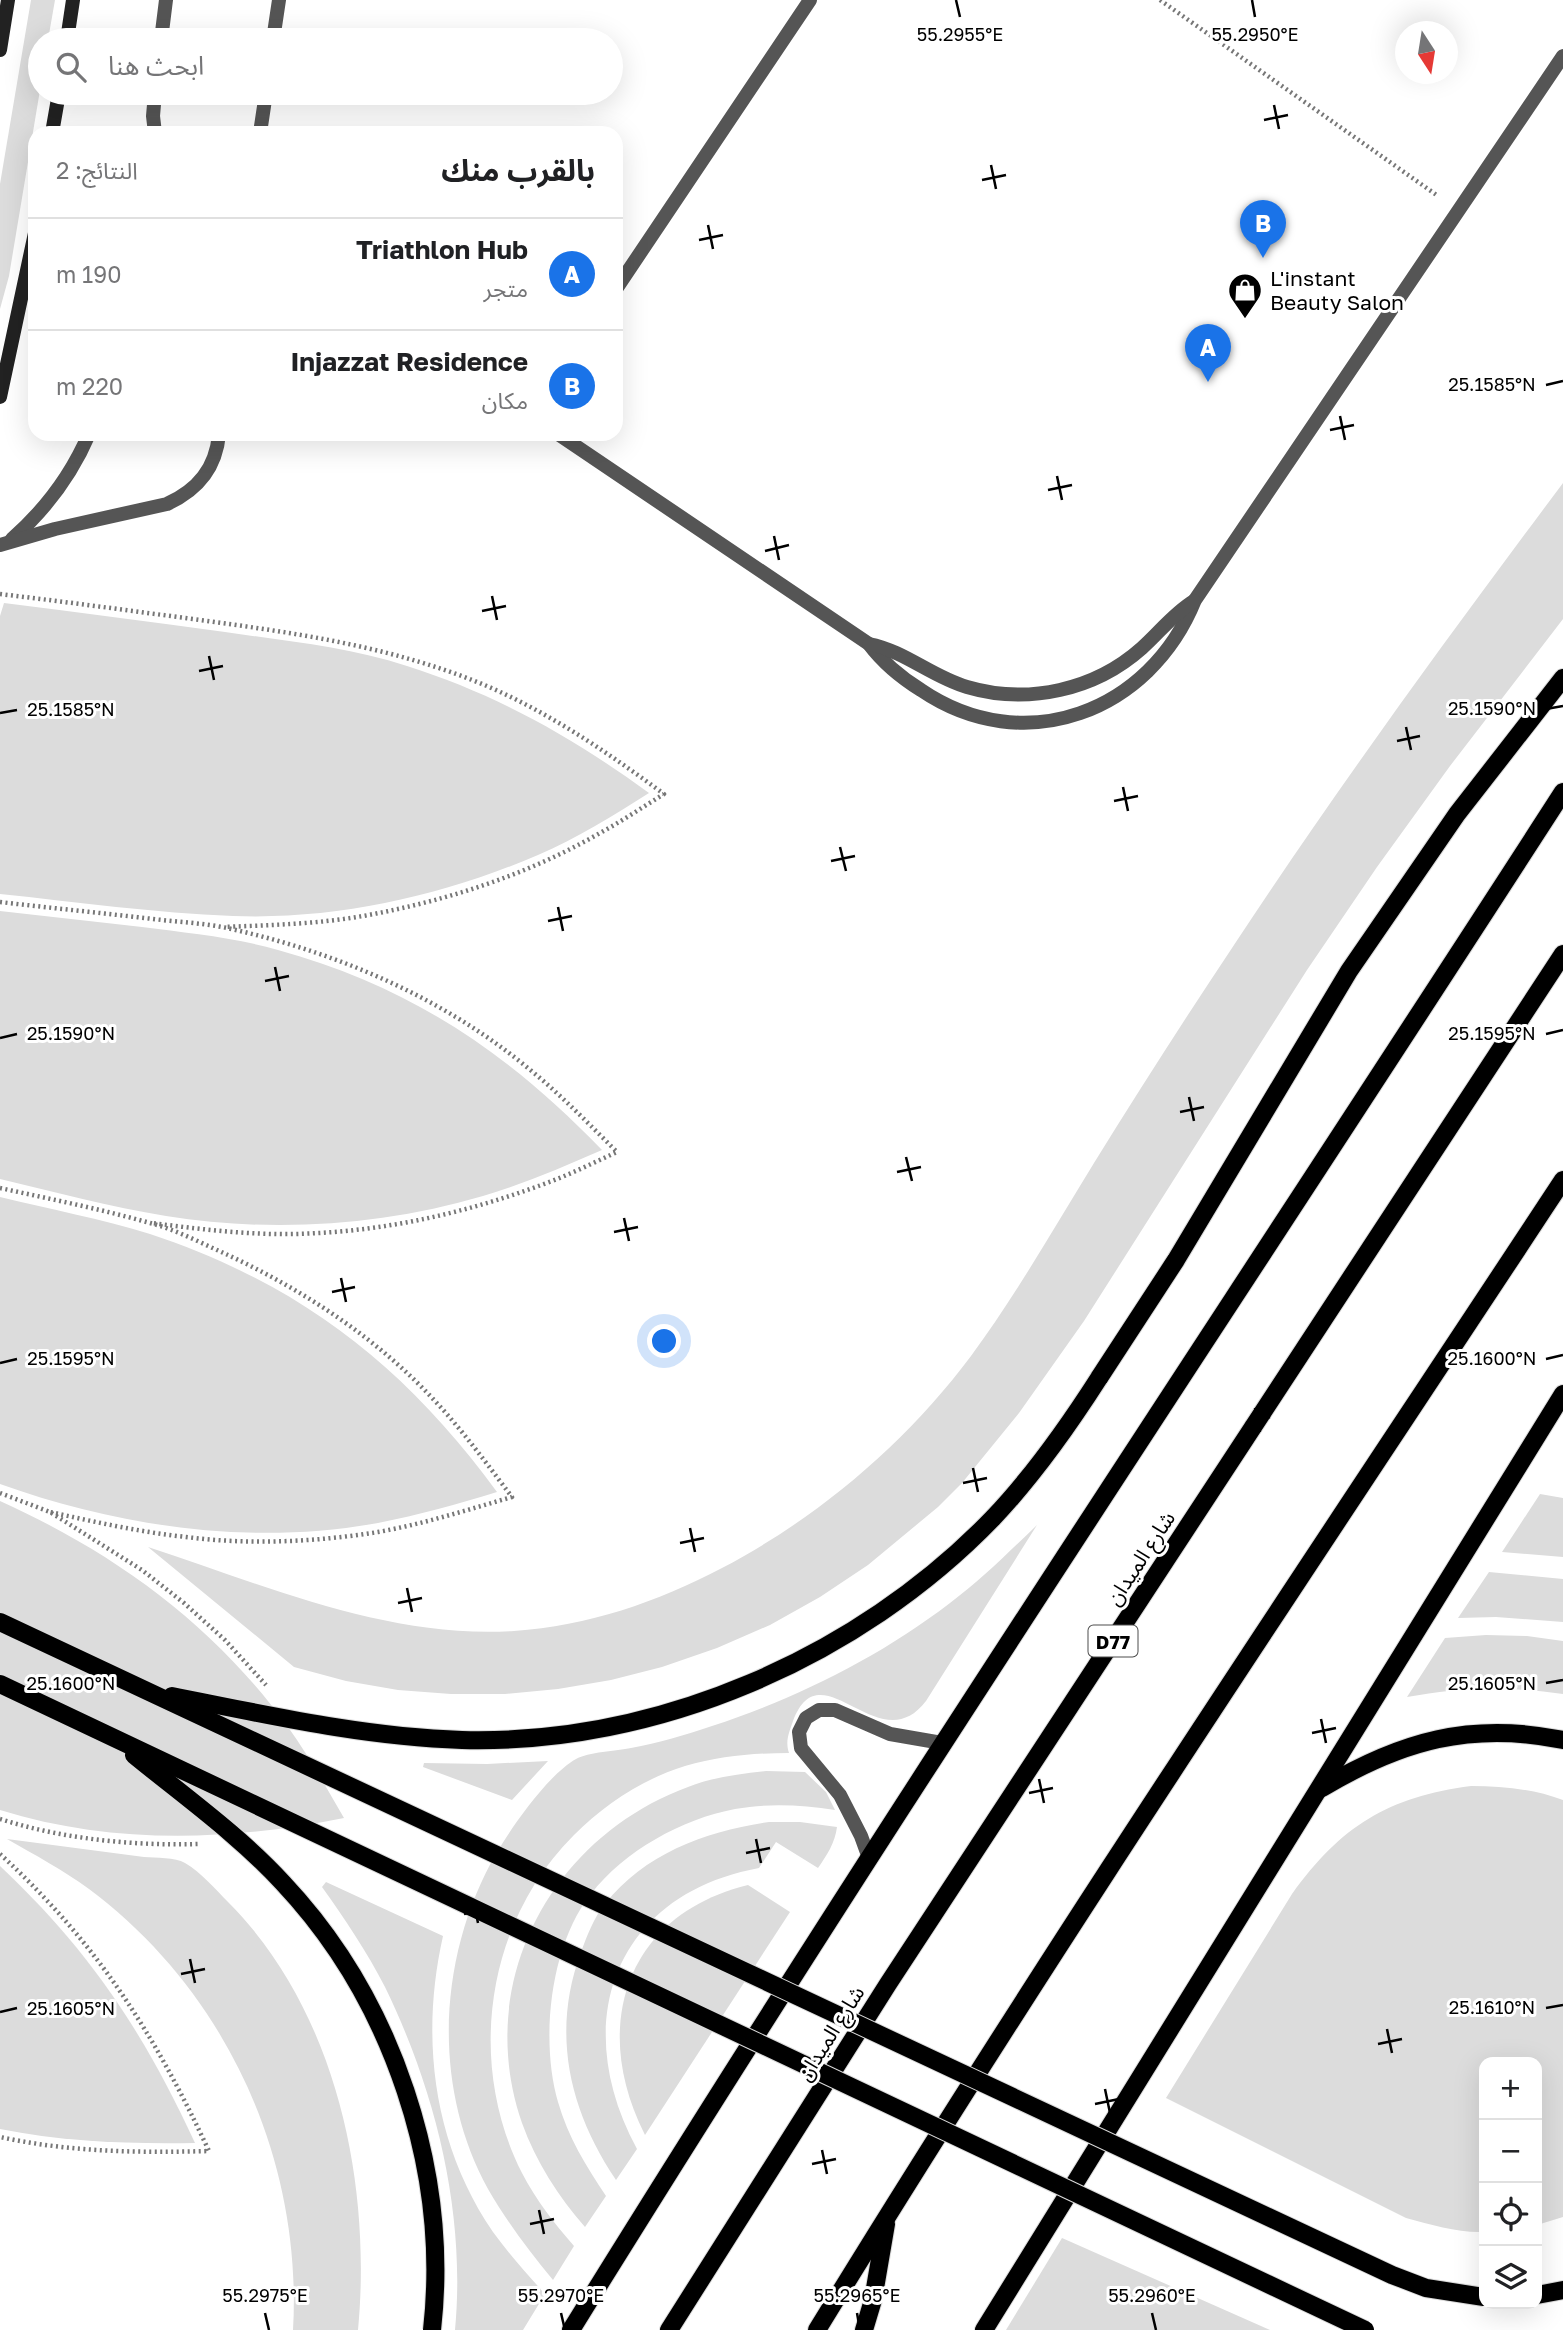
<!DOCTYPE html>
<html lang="ar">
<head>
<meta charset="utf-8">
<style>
  body { margin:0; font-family:"Golos Text","Noto Sans Arabic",sans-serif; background:#f6f6f6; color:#202124; direction:rtl }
  .controls { position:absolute; right:21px; bottom:21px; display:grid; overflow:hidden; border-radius:14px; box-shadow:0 7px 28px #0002 }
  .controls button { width:63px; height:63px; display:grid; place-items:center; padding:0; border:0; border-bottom:2px solid #e0e0e0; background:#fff; color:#202124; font:35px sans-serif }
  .compass { position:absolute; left:1395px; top:21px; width:63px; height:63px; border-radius:50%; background:#fff; box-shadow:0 7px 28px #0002; rotate:168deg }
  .you { position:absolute; left:665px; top:1342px; width:24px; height:24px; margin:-18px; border:5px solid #fff; border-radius:50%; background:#1a73e8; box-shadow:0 0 0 10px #1a73e833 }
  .badge { display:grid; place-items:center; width:46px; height:46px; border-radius:50%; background:#1a73e8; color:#fff; font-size:23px; font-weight:700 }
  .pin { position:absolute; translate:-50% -58px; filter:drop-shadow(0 2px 4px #0008) }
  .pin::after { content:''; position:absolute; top:37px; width:24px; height:21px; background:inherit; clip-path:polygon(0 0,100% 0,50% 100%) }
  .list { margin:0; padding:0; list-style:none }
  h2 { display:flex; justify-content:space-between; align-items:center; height:91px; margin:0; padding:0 28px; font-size:30px }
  h2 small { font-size:23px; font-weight:400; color:#757577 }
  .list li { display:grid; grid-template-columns:46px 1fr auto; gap:21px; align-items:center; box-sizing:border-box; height:112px; padding:0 28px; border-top:2px solid #e0e0e0 }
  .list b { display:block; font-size:26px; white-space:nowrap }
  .list p { margin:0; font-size:23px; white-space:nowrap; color:#757577 }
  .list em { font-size:23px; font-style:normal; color:#757577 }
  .icon { flex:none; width:38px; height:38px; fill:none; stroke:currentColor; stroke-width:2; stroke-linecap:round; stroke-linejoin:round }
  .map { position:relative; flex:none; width:1563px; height:2330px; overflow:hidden; direction:ltr }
  .search { position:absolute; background:#fff; box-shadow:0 7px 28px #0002; left:28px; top:28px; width:595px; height:77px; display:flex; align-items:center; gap:18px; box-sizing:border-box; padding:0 24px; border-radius:38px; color:#757577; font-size:26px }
  .panel { position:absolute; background:#fff; box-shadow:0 7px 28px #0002; left:28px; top:126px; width:595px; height:315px; border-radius:21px; direction:rtl }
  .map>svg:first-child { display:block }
  .green { fill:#dcdcdc }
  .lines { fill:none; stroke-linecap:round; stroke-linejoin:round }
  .primary-casing { stroke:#dbdbdb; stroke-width:20 }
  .path { stroke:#777; stroke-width:4.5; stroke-dasharray:2 3.5; stroke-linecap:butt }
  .lane { stroke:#555; stroke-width:14 }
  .secondary { stroke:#222; stroke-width:14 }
  .primary { stroke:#000; stroke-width:18 }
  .primary-bridge-casing { stroke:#dbdbdb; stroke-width:20; stroke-linecap:butt }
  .primary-bridge { stroke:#000; stroke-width:18 }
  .ticks { fill:none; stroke:#000; stroke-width:2.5 }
  .labels { text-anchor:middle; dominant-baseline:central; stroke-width:6; stroke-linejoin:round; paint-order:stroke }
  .shield { fill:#fff; stroke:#4c4c4c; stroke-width:2 }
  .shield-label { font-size:19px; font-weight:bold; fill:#000 }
  .poi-label { font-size:21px; fill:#000; stroke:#fff; text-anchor:start }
  .street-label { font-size:21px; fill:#000; stroke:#fff }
  .ticks-label { font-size:18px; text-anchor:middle; fill:#000; stroke:#fff; stroke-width:6; stroke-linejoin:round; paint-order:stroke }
</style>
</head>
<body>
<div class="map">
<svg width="1563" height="2330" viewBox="0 0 1563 2330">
  <rect width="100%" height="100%" fill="#fff"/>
  <g class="green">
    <path d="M31,0H55L48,40H40V90L9,276L0,309V184Z"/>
    <path d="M1563,483V619L1450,766L1377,867L1307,970L1084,1321L1019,1413L962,1483L938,1507L868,1565L820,1597L770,1625L717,1648L662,1667L611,1680L558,1689L505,1694H451L398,1690L346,1681L294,1667L148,1547C267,1586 387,1639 514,1631C588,1626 657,1602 722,1568C819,1517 905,1444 971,1356C1016,1295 1054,1228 1094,1163C1139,1090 1186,1017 1234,945C1338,787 1450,634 1563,483Z"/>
    <path d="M4,603C78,612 151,622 225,632C286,641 348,647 407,666C498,695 572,737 649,793C613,816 577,838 538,855C442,896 337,920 233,916C155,913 77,902 0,894V616Z"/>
    <path d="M0,911C47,916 95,922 142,927C187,933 233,937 278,950C409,986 508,1052 602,1150C563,1167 524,1184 483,1196C381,1226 271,1233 166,1216C110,1207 55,1192 0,1179Z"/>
    <path d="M0,1197C50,1209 101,1219 150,1234C300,1284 404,1365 497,1492C458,1504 419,1515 378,1523C252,1546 120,1527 0,1484Z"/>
    <path d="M1540,1494L1563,1498V1557L1502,1552Z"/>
    <path d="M0,1501C115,1553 213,1624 288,1727C309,1756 326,1787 344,1818C231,1841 112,1845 0,1810Z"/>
    <path d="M1037,1525L926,1701C879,1763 821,1646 793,1721C789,1733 785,1741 789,1753C754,1753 720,1756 685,1766C643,1779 605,1804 574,1835C486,1922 466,2063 522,2173C536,2200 554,2223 574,2246L553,2280C529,2251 507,2222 488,2189C431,2085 438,1954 497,1852C514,1824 548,1775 576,1759C588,1752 617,1751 631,1748C658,1743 686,1735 712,1726C797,1698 878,1658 950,1603C981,1580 1009,1552 1037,1525Z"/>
    <path d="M1489,1572L1563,1579V1622L1496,1617L1458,1618Z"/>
    <path d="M1486,1635L1527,1636L1563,1641V1694C1509,1686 1460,1687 1407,1697L1445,1638Z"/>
    <path d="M548,1761L512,1800L423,1767L424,1763L487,1764Z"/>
    <path d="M766,1771L805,1772L826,1792L835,1810C802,1805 769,1803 735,1809C682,1819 624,1851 591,1894C550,1945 540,2040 558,2102C568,2137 586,2166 606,2196L585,2227C558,2196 536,2162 522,2123C473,1982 552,1837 688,1787C713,1777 740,1774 766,1771Z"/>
    <path d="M1471,1786C1503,1786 1533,1789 1563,1800V2217L1537,2225V2062H1484V2232C1458,2233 1432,2225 1406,2218L1166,2098L1292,1894C1341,1826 1388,1797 1471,1786Z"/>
    <path d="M769,1822H800L837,1827C835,1843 827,1855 818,1868L776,1842L759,1868C613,1895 569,2024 637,2149L616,2180C569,2110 551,2033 581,1952C587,1936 594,1917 605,1904C645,1853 707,1831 769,1822Z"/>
    <path d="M7,1839C53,1845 98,1851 144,1857C156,1858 175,1857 185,1863C201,1872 216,1890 228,1902C336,2010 372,2182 358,2330H293C303,2160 226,1991 89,1889C63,1870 35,1855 7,1839Z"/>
    <path d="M0,1866C90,1951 143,2031 195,2143C129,2144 65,2142 0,2129Z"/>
    <path d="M326,1882L443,1936C420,2038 433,2144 493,2232C509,2254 527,2274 545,2294L523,2330H455C466,2213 436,2092 385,1987C367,1952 345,1919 322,1887Z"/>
    <path d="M748,1885L790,1912L645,2135C590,2027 625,1915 748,1885Z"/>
    <path d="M1062,2238L1270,2330H1006Z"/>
  </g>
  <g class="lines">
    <g class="primary-casing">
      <g id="primary">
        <path d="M1099,1378L1176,1260L1349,971L1457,814L1563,678"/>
        <path d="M1322,1788C1401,1741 1471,1721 1563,1740"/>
        <path d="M1537,2295L1563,2290"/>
        <path d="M571,2330C892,1811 1232,1305 1563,792"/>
        <path d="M669,2330L888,1984L1563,954"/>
        <path d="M817,2330C1056,1940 1312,1561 1563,1180"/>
        <path d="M864,2330L873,2300L886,2224"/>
        <path d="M984,2330L1563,1394"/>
      </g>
    </g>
    <g class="path">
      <path d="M1160,0L1438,196"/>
      <path d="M0,594C67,602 133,611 200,620C288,632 374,644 459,675C534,702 600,747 664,794C643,807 622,821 600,833C527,875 446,901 363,916C318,924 271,925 224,927"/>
      <path d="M0,902C51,908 102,913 153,919C178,922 203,923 227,928C336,952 442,997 528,1068C560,1094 588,1123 617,1152C593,1163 569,1175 544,1184C463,1214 381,1232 295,1234C247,1235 199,1229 152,1223"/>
      <path d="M0,1188C50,1199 101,1209 150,1223C177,1230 203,1244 228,1255C305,1291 378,1339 435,1401C463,1431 487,1464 512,1497C467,1510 423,1524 378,1532C316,1542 249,1545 186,1537C140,1532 95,1522 50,1512"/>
      <path d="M0,1493L50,1512L142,1570L184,1603L225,1640L266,1685"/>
      <path d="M0,1819C63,1839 133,1846 199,1844"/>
      <path d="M0,1854C97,1943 154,2033 209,2151C138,2153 69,2152 0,2137"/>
    </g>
    <g class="lane">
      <path d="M161,40L166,0"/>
      <path d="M273,40L279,0"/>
      <path d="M155,133L153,116L155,93"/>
      <path d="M260,133L266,93"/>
      <path d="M616,289L810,0"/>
      <path d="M558,434L869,644C884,664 900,677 921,690C1024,760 1150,712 1195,600L1563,56"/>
      <path d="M12,539C46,509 71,476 89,434"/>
      <path d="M0,545L55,529L167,504C198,490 216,468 219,434"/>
      <path d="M869,644C905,651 932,677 967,687C1028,705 1095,690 1142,648C1160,632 1173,614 1194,601"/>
      <path d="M869,1858L861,1836L840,1795L801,1748L799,1732L806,1718L819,1710H835L890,1734L942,1743"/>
    </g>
    <g class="secondary">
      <path d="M67,40L73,0"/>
      <path d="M0,50L8,0"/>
      <path d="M52,133L59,93"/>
      <path d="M0,397L35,233"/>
    </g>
    <use href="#primary" class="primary"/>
    <g class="primary-bridge-casing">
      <g id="primary-bridge">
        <path d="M0,1622L1392,2275L1426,2288L1484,2297"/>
        <path d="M0,1684L1365,2330"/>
        <path d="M172,1696C268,1715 364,1737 462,1740C657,1745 858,1658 993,1518C1034,1475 1067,1428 1099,1378"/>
        <path d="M134,1755C184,1796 239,1835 283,1883C393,2000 450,2171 432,2330"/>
      </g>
    </g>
    <use href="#primary-bridge" class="primary-bridge"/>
  </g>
  <path class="ticks" d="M956,0L960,17M1252,0L1255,17M1274,105L1279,129M1264,120L1288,115M991,165L996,189M982,180L1006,175M708,225L713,249M699,240L723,235M1546,385L1563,381M1340,416L1345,440M1330,430L1354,425M1057,476L1062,500M1048,490L1072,485M774,536L779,560M765,551L789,545M492,596L497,620M482,611L506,606M209,656L214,680M199,671L223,666M1546,709L1563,706M0,713L17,710M1406,727L1411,750M1397,741L1420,736M1123,787L1128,811M1114,801L1138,796M840,847L846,871M831,861L855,856M558,907L563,931M548,921L572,916M275,967L280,991M265,981L289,976M1546,1034L1563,1030M0,1038L17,1034M1189,1097L1194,1121M1180,1112L1204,1107M906,1157L912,1181M897,1172L921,1167M624,1218L629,1241M614,1232L638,1227M341,1278L346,1302M332,1292L355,1287M1546,1359L1563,1355M0,1363L17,1359M1255,1408L1260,1432M1246,1423L1270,1417M973,1468L978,1492M963,1483L987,1478M690,1528L695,1552M680,1543L704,1538M407,1588L412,1612M398,1603L422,1598M1546,1683L1563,1680M0,1687L17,1684M1321,1719L1326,1743M1312,1733L1336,1728M1039,1779L1044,1803M1029,1793L1053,1788M756,1839L761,1863M746,1853L770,1848M473,1899L478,1923M464,1914L488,1908M190,1959L195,1983M181,1974L205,1969M1546,2008L1563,2005M0,2012L17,2008M1387,2029L1392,2053M1378,2044L1402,2039M1105,2089L1110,2113M1095,2104L1119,2099M822,2150L827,2174M812,2164L836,2159M539,2210L544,2234M530,2224L554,2219M265,2313L269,2330M561,2313L565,2330M857,2313L860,2330M1152,2313L1156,2330"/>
  <defs>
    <g id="shop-pin" transform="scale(1.75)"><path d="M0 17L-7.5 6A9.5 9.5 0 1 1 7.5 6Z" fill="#000" stroke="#fff"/><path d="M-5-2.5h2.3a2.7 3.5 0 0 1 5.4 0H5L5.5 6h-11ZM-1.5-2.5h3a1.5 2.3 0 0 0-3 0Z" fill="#fff"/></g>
  </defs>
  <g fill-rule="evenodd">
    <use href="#shop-pin" x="1245" y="290"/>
  </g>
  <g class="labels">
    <rect class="shield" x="1088.5" y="1625.5" width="49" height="31" rx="5"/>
    <g class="shield-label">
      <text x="1113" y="1641">D77</text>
    </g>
    <g class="poi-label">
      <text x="1270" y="278">L'instant<tspan x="1270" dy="24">Beauty Salon</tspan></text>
    </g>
    <g class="street-label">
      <text transform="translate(1140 1558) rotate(-57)">شارع الميدان</text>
      <text transform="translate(830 2033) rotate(-58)">شارع الميدان</text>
    </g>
  </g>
  <g class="ticks-label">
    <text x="960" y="41">55.2955°E</text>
    <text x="1255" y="41">55.2950°E</text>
    <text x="1492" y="391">25.1585°N</text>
    <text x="1492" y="715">25.1590°N</text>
    <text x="71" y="716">25.1585°N</text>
    <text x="1492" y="1040">25.1595°N</text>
    <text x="71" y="1040">25.1590°N</text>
    <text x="1492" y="1365">25.1600°N</text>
    <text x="71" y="1365">25.1595°N</text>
    <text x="1492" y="1690">25.1605°N</text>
    <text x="71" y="1690">25.1600°N</text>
    <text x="1492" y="2014">25.1610°N</text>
    <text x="71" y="2015">25.1605°N</text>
    <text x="265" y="2302">55.2975°E</text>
    <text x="561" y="2302">55.2970°E</text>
    <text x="857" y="2302">55.2965°E</text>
    <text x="1152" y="2302">55.2960°E</text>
  </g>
</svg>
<div class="controls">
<button>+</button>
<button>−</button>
<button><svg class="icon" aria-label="locate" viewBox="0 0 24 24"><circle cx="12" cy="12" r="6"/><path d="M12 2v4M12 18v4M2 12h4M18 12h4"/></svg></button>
<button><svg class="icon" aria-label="layers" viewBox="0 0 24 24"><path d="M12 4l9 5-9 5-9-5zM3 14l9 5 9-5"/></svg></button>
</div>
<svg class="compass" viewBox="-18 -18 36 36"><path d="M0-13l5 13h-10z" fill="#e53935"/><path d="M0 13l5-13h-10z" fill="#757577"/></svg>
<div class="you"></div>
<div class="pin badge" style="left:1208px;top:382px">A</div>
<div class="pin badge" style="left:1263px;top:258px">B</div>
<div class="search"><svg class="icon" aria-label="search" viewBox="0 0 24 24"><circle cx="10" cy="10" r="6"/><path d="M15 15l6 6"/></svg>ابحث هنا</div>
<section class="panel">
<h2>بالقرب منك<small>النتائج: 2</small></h2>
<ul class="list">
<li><span class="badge">A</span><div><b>Triathlon Hub</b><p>متجر</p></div><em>190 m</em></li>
<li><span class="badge">B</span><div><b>Injazzat Residence</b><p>مكان</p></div><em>220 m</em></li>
</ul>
</section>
</div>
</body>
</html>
